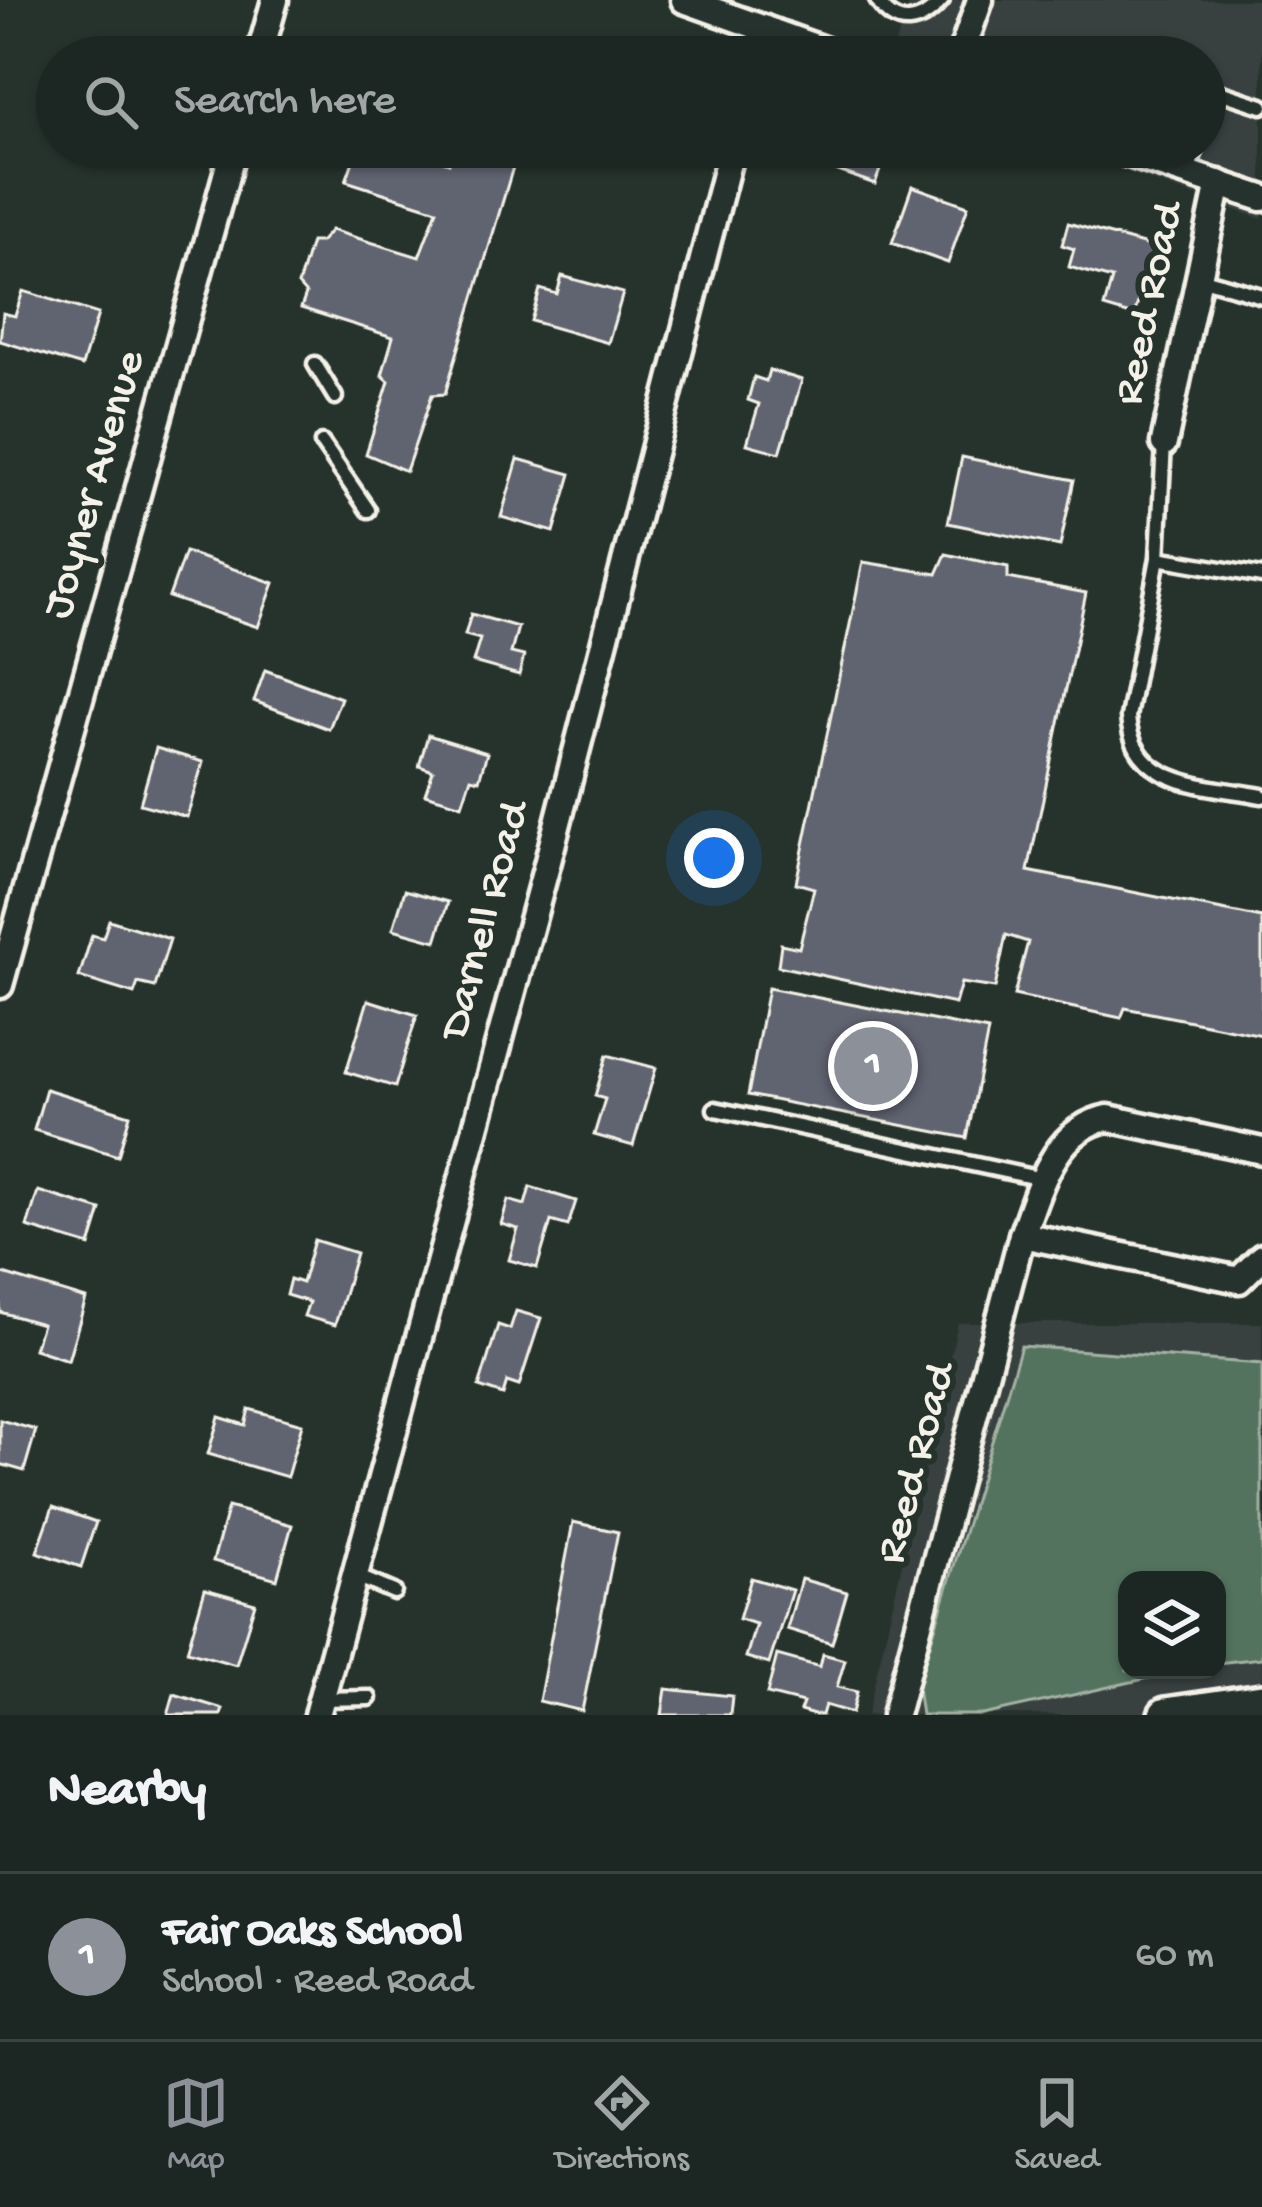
<!DOCTYPE html>
<html lang="en">
<head>
<meta charset="utf-8">
<style>
  body { margin:0; font-family:"Gochi Hand",sans-serif; background:#29322f; color:#f1f3f6 }
  .controls { position:absolute; right:36px; bottom:36px; display:grid; overflow:hidden; border-radius:24px; box-shadow:0 3px 9px #0004 }
  .controls button { width:108px; height:108px; display:grid; place-items:center; padding:0; border:0; border-bottom:3px solid #3a4340; background:#1c2622; color:#f1f3f6; font:60px sans-serif }
  .you { position:absolute; left:714px; top:858px; width:42px; height:42px; margin:-30px; border:9px solid #fff; border-radius:50%; background:#1a73e8; box-shadow:0 0 0 18px #1a73e833 }
  .badge { display:grid; place-items:center; width:78px; height:78px; border-radius:50%; background:#8c9099; color:#fff; font-size:39px; font-weight:700 }
  .pin { position:absolute; translate:-50% -50%; border:6px solid #fff; box-shadow:0 3px 12px #0006 }
  .list { margin:0; padding:0; list-style:none }
  h2 { display:flex; justify-content:space-between; align-items:center; height:156px; margin:0; padding:0 48px; font-size:51px }
  h2 small { font-size:39px; font-weight:400; color:#a0a5a5 }
  .list li { display:grid; grid-template-columns:78px 1fr auto; gap:36px; align-items:center; box-sizing:border-box; height:168px; padding:0 48px; border-top:3px solid #3a4340 }
  .list b { display:block; font-size:45px; white-space:nowrap }
  .list p { margin:0; font-size:39px; white-space:nowrap; color:#a0a5a5 }
  .list em { font-size:39px; font-style:normal; color:#a0a5a5 }
  .icon { flex:none; width:66px; height:66px; fill:none; stroke:currentColor; stroke-width:2; stroke-linecap:round; stroke-linejoin:round }
  .map { position:relative; flex:none; width:1262px; height:1715px; overflow:hidden }
  .search { position:absolute; background:#1c2622; box-shadow:0 3px 9px #0004; left:36px; right:36px; top:36px; height:132px; display:flex; align-items:center; gap:30px; box-sizing:border-box; padding:0 42px; border-radius:66px; color:#a0a5a5; font-size:45px }
  .sheet { height:324px; background:#1c2622 }
  nav { display:flex; justify-content:space-around; align-items:center; box-sizing:border-box; height:168px; border-top:3px solid #3a4340; background:#1c2622; font-size:33px; color:#a0a5a5 }
  nav a { display:grid; justify-items:center; gap:6px }
  nav .on { color:#8c9099 }
  .map>svg:first-child { display:block }
  .built { fill:#384141; fill-rule:evenodd }
  .green { fill:#52735e; stroke:#a3b2a3; stroke-width:3 }
  .building { fill:#616370; stroke:#f4f1e8; stroke-width:3 }
  .lines { fill:none; stroke-linecap:round; stroke-linejoin:round }
  .service-casing { stroke:#f4f1e8; stroke-width:21 }
  .minor-casing { stroke:#f4f1e8; stroke-width:33 }
  .secondary-casing { stroke:#f4f1e8; stroke-width:42 }
  .service { stroke:#26332d; stroke-width:12 }
  .minor { stroke:#26332d; stroke-width:24 }
  .secondary { stroke:#26332d; stroke-width:33 }
  .labels { text-anchor:middle; dominant-baseline:central; stroke-width:12; stroke-linejoin:round; paint-order:stroke }
  .street-label { font-size:45px; fill:#f4f1e8; stroke:#26332d }
</style>
</head>
<body>
<div class="map">
<svg width="1262" height="1715" viewBox="0 0 1262 1715">
  <rect width="100%" height="100%" fill="#26332d"/>
  <filter id="ink" filterUnits="userSpaceOnUse"><feTurbulence type="fractalNoise" baseFrequency=".00833" numOctaves="2"/><feDisplacementMap in="SourceGraphic" scale="24" xChannelSelector="R" yChannelSelector="G"/><feConvolveMatrix kernelMatrix="1 2 1 2 8 2 1 2 1" color-interpolation-filters="sRGB"/></filter>
  <g filter="url(#ink)">
    <g class="built">
      <path d="M911,0H1262V219L1055,147H1205V57H890Z"/>
      <path d="M958,1323H1262V1715H867ZM1127,1580H1217V1670H1127Z"/>
    </g>
    <path class="green" d="M1021,1346L1262,1364V1658L1217,1663V1580H1127V1670H1185L983,1715H921L917,1687Z"/>
    <g class="building">
      <path d="M358,147H400L449,163L454,147H519L445,394L432,395L406,471L366,454L389,381L382,375L393,337L301,308L306,294L298,285L311,242H320L331,230L419,257L437,210L346,181Z"/>
      <path d="M790,147H888L875,184L788,153Z"/>
      <path d="M912,186L968,206L948,263L892,243Z"/>
      <path d="M1068,223L1154,247L1134,316L1104,307L1112,279L1069,267L1074,249L1062,245Z"/>
      <path d="M562,276L623,293L608,343L531,321L540,289L557,294Z"/>
      <path d="M23,291L98,314L82,366L0,341L3,313L15,316Z"/>
      <path d="M769,370L802,380L780,453L747,444L759,404L748,400L754,377L766,381Z"/>
      <path d="M962,457L1074,480L1060,546L948,523Z"/>
      <path d="M518,459L571,474L554,532L501,517Z"/>
      <path d="M185,552L274,583L258,627L169,597Z"/>
      <path d="M946,554L1008,567V578L1086,593L1028,871L1262,918V1035L1125,1008L1121,1018L1014,995L1028,942L1006,935L995,988L961,983L955,1004L778,966L781,944L799,948L814,888L796,883L863,562L937,574Z"/>
      <path d="M471,614L518,627L511,653L524,656L519,675L473,662L480,639L465,635Z"/>
      <path d="M265,670L341,698L329,729L254,701Z"/>
      <path d="M428,735L487,753L479,780L471,778L462,805L425,794L433,771L419,766Z"/>
      <path d="M156,748L203,762L187,817L140,804Z"/>
      <path d="M405,890L448,902L436,941L393,929Z"/>
      <path d="M109,920L170,939L155,987L138,983L134,994L79,977L92,935L103,938Z"/>
      <path d="M768,988L988,1031L967,1138L748,1095Z"/>
      <path d="M368,1000L417,1015L395,1087L346,1072Z"/>
      <path d="M607,1055L656,1068L633,1146L594,1135L605,1099L595,1096Z"/>
      <path d="M46,1089L130,1115L118,1156L34,1130Z"/>
      <path d="M530,1187L576,1201L568,1226L551,1221L537,1268L509,1260L518,1229L501,1224L508,1200L525,1205Z"/>
      <path d="M38,1191L101,1210L90,1246L27,1227Z"/>
      <path d="M314,1240L356,1253L335,1325L304,1316L309,1302L286,1295L290,1279L302,1283Z"/>
      <path d="M0,1273L86,1299L68,1360L34,1349L42,1324L0,1312Z"/>
      <path d="M516,1311L541,1318L519,1386L507,1382L503,1395L479,1387L498,1325L510,1329Z"/>
      <path d="M249,1409L302,1424L287,1477L208,1454L219,1417L245,1425Z"/>
      <path d="M0,1420L36,1430L24,1471L0,1464Z"/>
      <path d="M53,1507L96,1522L81,1567L37,1552Z"/>
      <path d="M228,1507L292,1525L277,1579L213,1561Z"/>
      <path d="M573,1522L618,1532L582,1711L539,1701Z"/>
      <path d="M751,1578L792,1590L769,1664L746,1657L756,1624L739,1619Z"/>
      <path d="M801,1579L847,1592L832,1643L787,1629Z"/>
      <path d="M205,1589L255,1603L236,1665L187,1651Z"/>
      <path d="M823,1654L845,1660L837,1687L857,1692L852,1713L825,1705L822,1715H814L800,1711L803,1703L767,1694L777,1655L820,1667Z"/>
      <path d="M666,1689L732,1696L730,1715H662Z"/>
      <path d="M174,1694L223,1709L221,1715H168Z"/>
    </g>
    <g class="lines">
      <g class="service-casing">
        <g id="service">
          <path d="M877,0C896,31 921,25 942,0"/>
          <path d="M504,54L509,57"/>
          <path d="M1205,126L1219,92L1262,106"/>
          <path d="M1187,172L1197,147"/>
          <path d="M1200,278L1262,296"/>
          <path d="M315,364L335,397"/>
          <path d="M322,443L368,510"/>
          <path d="M1164,443L1158,558L1128,717C1133,788 1207,785 1262,796"/>
          <path d="M1158,558L1262,576"/>
          <path d="M715,1109L1042,1179"/>
          <path d="M354,1575L394,1592"/>
          <path d="M323,1699L369,1698"/>
        </g>
      </g>
      <g class="minor-casing">
        <g id="minor">
          <path d="M684,0L843,57"/>
          <path d="M259,57L275,0"/>
          <path d="M756,57L763,28"/>
          <path d="M960,57L980,0"/>
          <path d="M1108,147L1262,198"/>
          <path d="M1164,443L1219,183"/>
          <path d="M0,985L234,147"/>
          <path d="M1022,1235L1239,1280L1262,1257"/>
          <path d="M317,1715L547,865L732,147"/>
          <path d="M895,1715L1022,1235C1039,1189 1054,1128 1108,1118L1262,1151"/>
        </g>
      </g>
      <g class="secondary-casing">
        <path id="secondary" d="M1166,1715L1262,1701"/>
      </g>
      <use href="#service" class="service"/>
      <use href="#minor" class="minor"/>
      <use href="#secondary" class="secondary"/>
    </g>
  </g>
  <g class="labels">
    <g class="street-label">
      <text transform="translate(1151 304) rotate(-78)">Reed Road</text>
      <text transform="translate(96 485) rotate(-74)">Joyner Avenue</text>
      <text transform="translate(487 921) rotate(-75)">Darnell Road</text>
      <text transform="translate(918 1464) rotate(-75)">Reed Road</text>
    </g>
  </g>
</svg>
<div class="controls">
<button><svg class="icon" aria-label="layers" viewBox="0 0 24 24"><path d="M12 4l9 5-9 5-9-5zM3 14l9 5 9-5"/></svg></button>
</div>
<div class="you"></div>
<div class="pin badge" style="left:873px;top:1066px">1</div>
<div class="search"><svg class="icon" aria-label="search" viewBox="0 0 24 24"><circle cx="10" cy="10" r="6"/><path d="M15 15l6 6"/></svg>Search here</div>
</div>
<section class="sheet">
<h2>Nearby<small></small></h2>
<ul class="list">
<li><span class="badge">1</span><div><b>Fair Oaks School</b><p>School · Reed Road</p></div><em>60 m</em></li>
</ul>
</section>
<nav>
<a class="on"><svg class="icon" aria-label="map" viewBox="0 0 24 24"><path d="M3 6l6-2 6 2 6-2v14l-6 2-6-2-6 2zM9 4v14M15 6v14"/></svg>Map</a>
<a><svg class="icon" aria-label="directions" viewBox="0 0 24 24"><path d="M12 3l9 9-9 9-9-9zM9 14v-3h6M13 9l2 2-2 2"/></svg>Directions</a>
<a><svg class="icon" aria-label="saved" viewBox="0 0 24 24"><path d="M7 4h10v16l-5-4-5 4z"/></svg>Saved</a>
</nav>
</body>
</html>
